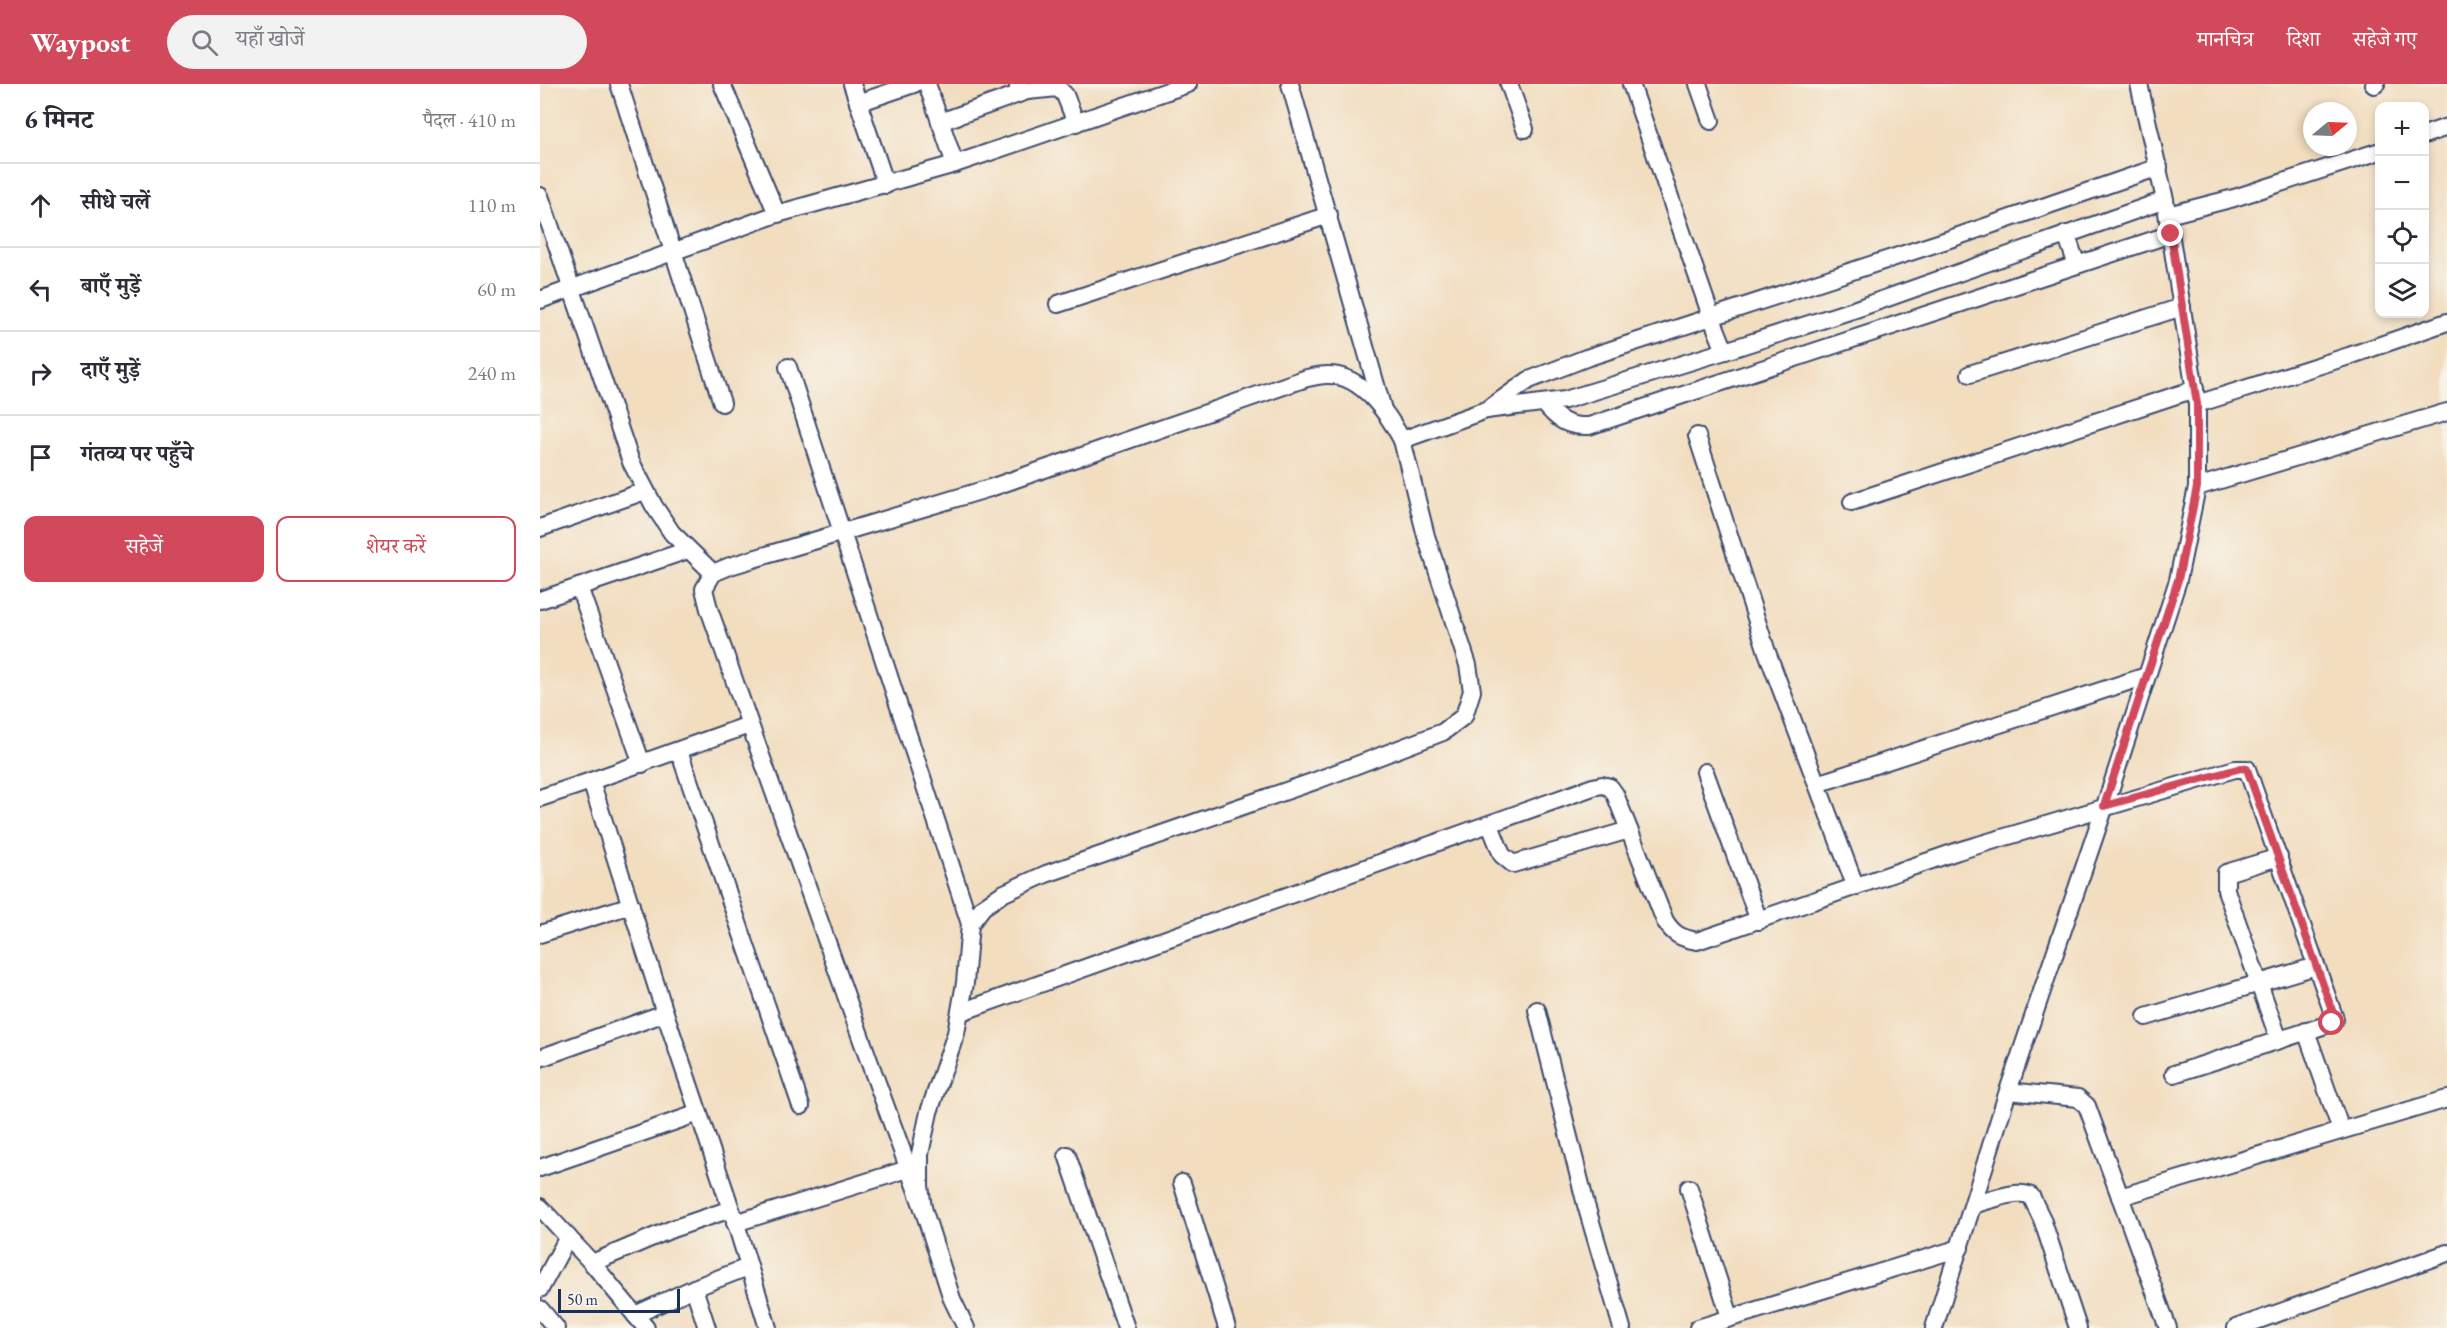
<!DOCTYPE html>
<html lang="hi">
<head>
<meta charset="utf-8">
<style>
  body { margin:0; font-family:"EB Garamond","Noto Serif Devanagari",serif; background:#f2f2f3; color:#2b2b33 }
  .controls { position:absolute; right:18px; top:18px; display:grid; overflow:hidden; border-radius:12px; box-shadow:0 3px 9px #0003 }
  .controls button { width:54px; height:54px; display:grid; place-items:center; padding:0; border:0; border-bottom:2px solid #e1e1e2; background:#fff; color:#2b2b33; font:30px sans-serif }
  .compass { position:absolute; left:1763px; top:18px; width:54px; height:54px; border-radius:50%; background:#fff; box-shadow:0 3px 9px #0003; rotate:71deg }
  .scale { position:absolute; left:18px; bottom:15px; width:122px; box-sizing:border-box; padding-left:6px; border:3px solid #1b2f5e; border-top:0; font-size:16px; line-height:21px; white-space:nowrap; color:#1b2f5e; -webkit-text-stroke:4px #f7f3e8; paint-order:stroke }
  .stop { position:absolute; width:18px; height:18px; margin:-14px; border:4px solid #d1495b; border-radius:50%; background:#fff }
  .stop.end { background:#d1495b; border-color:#fff; box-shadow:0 2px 6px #0008 }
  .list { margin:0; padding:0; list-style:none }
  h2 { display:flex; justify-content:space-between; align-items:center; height:78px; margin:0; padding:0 24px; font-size:26px }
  h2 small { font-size:20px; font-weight:400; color:#7c7c81 }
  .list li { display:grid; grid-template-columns:39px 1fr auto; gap:18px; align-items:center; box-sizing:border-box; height:84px; padding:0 24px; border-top:2px solid #e1e1e2 }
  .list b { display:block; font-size:22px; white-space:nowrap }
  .list em { font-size:20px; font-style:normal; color:#7c7c81 }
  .actions { display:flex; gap:12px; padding:18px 24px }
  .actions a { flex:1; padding:14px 0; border:2px solid #d1495b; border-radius:12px; text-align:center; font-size:21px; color:#d1495b }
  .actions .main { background:#d1495b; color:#fff }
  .icon { flex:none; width:33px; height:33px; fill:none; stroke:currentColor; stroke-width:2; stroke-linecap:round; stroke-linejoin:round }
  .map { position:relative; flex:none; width:1907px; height:1244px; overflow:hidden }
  header { display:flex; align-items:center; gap:36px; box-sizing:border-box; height:84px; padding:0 30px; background:#d1495b; color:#fff }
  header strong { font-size:28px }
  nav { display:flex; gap:33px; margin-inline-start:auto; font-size:21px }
  .search { width:420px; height:54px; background:#f2f2f3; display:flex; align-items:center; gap:15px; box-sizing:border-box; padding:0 21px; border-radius:33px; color:#7c7c81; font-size:22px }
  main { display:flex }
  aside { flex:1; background:#fff }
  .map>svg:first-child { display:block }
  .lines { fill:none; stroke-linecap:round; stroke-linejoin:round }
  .minor-casing { stroke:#3b496d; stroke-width:20 }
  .minor { stroke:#fff; stroke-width:16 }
  .route { stroke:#d1495b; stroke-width:8 }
</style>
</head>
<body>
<header>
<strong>Waypost</strong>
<div class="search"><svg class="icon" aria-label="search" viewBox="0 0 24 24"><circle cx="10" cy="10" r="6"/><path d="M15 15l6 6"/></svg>यहाँ खोजें</div>
<nav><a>मानचित्र</a><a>दिशा</a><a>सहेजे गए</a></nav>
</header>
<main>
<aside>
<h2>6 मिनट<small>पैदल · 410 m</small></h2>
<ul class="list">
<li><svg class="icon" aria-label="ahead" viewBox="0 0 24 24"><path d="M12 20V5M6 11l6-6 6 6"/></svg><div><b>सीधे चलें</b></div><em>110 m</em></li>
<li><svg class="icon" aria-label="left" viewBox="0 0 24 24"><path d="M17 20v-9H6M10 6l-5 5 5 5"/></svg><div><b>बाएँ मुड़ें</b></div><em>60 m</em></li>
<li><svg class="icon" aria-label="right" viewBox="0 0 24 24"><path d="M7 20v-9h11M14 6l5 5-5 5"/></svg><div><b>दाएँ मुड़ें</b></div><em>240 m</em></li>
<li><svg class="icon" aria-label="arrive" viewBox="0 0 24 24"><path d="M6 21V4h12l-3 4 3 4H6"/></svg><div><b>गंतव्य पर पहुँचे</b></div></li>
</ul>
<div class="actions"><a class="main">सहेजें</a><a>शेयर करें</a></div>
</aside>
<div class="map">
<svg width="1907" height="1244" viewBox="0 0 1907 1244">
  <rect width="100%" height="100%" fill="#f7f3e8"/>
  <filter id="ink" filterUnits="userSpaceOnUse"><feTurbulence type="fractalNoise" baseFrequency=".0167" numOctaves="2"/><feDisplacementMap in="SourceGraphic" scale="12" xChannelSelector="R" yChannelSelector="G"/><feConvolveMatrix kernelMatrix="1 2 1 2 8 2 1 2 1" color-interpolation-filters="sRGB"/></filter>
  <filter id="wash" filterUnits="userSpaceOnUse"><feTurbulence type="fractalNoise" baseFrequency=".008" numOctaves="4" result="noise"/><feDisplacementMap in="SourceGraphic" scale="24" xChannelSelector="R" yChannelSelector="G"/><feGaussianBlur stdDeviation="1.35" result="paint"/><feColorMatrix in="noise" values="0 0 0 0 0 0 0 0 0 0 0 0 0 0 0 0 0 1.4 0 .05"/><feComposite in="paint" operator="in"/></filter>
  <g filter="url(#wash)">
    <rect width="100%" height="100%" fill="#f2ddbf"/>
  </g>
  <g filter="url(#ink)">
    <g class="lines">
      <g class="minor-casing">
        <g id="minor">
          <path d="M79,0L182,319"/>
          <path d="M182,0L237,130"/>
          <path d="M312,0L346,101"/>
          <path d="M387,0L415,80"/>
          <path d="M750,0L842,322"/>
          <path d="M969,0L985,45"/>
          <path d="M1091,0L1171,232L1185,267"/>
          <path d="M1158,0L1171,37"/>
          <path d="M1834,1L1836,0"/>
          <path d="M478,4L487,7L518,4L525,11L536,39"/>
          <path d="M318,19L374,0"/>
          <path d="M400,38L487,7"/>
          <path d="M1884,51L1907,43"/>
          <path d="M0,112L91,378L114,422L132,449L173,489"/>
          <path d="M1628,131L1694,114L1840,67"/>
          <path d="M1526,150L1537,181"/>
          <path d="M0,216L237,130L415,80L648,0"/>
          <path d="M518,220L789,131"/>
          <path d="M248,283L430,840"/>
          <path d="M1430,290L1642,223"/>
          <path d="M1004,319C1017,336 1028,343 1049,342L1631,150"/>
          <path d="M1657,320L1809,272L1907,238"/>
          <path d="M947,326L989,296L1046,274L1404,157L1619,83"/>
          <path d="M1157,352L1227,568L1315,801"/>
          <path d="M1657,403L1907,328"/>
          <path d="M1312,418L1655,305"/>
          <path d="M0,444L105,407"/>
          <path d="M39,503L102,680"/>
          <path d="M0,516L148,466"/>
          <path d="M139,667L261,1022"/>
          <path d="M1165,688L1219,837"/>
          <path d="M1277,700L1606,592"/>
          <path d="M0,714L51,697"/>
          <path d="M950,741L962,771L973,780L1089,746"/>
          <path d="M1739,773L1686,789V806L1739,956"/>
          <path d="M0,850L91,821"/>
          <path d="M997,926L1046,1121L1082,1244"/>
          <path d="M421,928L1053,703L1062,701L1070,703L1075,710L1125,837C1134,851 1141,854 1157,857L1418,767L1695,685H1707L1795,935L1786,941L1634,990"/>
          <path d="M1606,933L1776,882"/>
          <path d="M1766,947L1801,1046"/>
          <path d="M0,974L125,929"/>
          <path d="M1468,1007L1538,1014L1547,1022L1628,1244"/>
          <path d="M527,1071L586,1244"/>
          <path d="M0,1084L159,1029"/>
          <path d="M642,1099L687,1244"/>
          <path d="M1149,1104L1190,1233"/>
          <path d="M1580,1113L1907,1015"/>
          <path d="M1433,1121C1449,1117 1475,1105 1491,1112L1502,1135L1538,1244"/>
          <path d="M0,1123L52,1179L106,1244"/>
          <path d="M383,1124L332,985L169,525L164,505L173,489L190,482L450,404L767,294C773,293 780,291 786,291C821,289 848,330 862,356L946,326L1025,316L1185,267L1316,225L1625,116"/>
          <path d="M193,1130L228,1244"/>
          <path d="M195,1139L368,1085"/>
          <path d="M52,1179L132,1145L191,1125L125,929L51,697L209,641"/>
          <path d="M154,1204L167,1244"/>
          <path d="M0,1205L28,1153"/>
          <path d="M0,1225L16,1244"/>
          <path d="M95,1231L154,1204L208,1183"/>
          <path d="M426,1244L412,1215L383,1124L380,1102V1070L389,1028L416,949L425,899L430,840L443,823L462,810L506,790L775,697L903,648L924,632L932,607L928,581L886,452L862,356"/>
          <path d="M1158,1244L1420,1164"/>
          <path d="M1394,1244L1468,1007L1565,722L1638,496L1657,403V320L1625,116L1599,0"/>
          <path d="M1696,1244L1907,1169"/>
        </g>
      </g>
      <use href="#minor" class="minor"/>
    </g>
  </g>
  <g class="lines" filter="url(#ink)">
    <path class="route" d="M1631,150L1657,320V403L1638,496L1564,722L1701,684L1707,685L1793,929L1795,935L1792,939"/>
  </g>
</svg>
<div class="controls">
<button>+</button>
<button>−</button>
<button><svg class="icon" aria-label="locate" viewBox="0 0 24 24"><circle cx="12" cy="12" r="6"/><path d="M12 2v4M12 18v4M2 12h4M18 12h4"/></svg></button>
<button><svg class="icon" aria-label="layers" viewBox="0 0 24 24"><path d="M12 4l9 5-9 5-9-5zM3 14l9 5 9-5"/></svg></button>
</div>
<svg class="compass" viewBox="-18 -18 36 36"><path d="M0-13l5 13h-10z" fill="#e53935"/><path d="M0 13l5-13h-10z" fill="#7c7c81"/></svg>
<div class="scale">50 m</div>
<div class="stop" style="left:1792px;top:939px"></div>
<div class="stop end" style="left:1631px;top:150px"></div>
</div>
</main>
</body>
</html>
